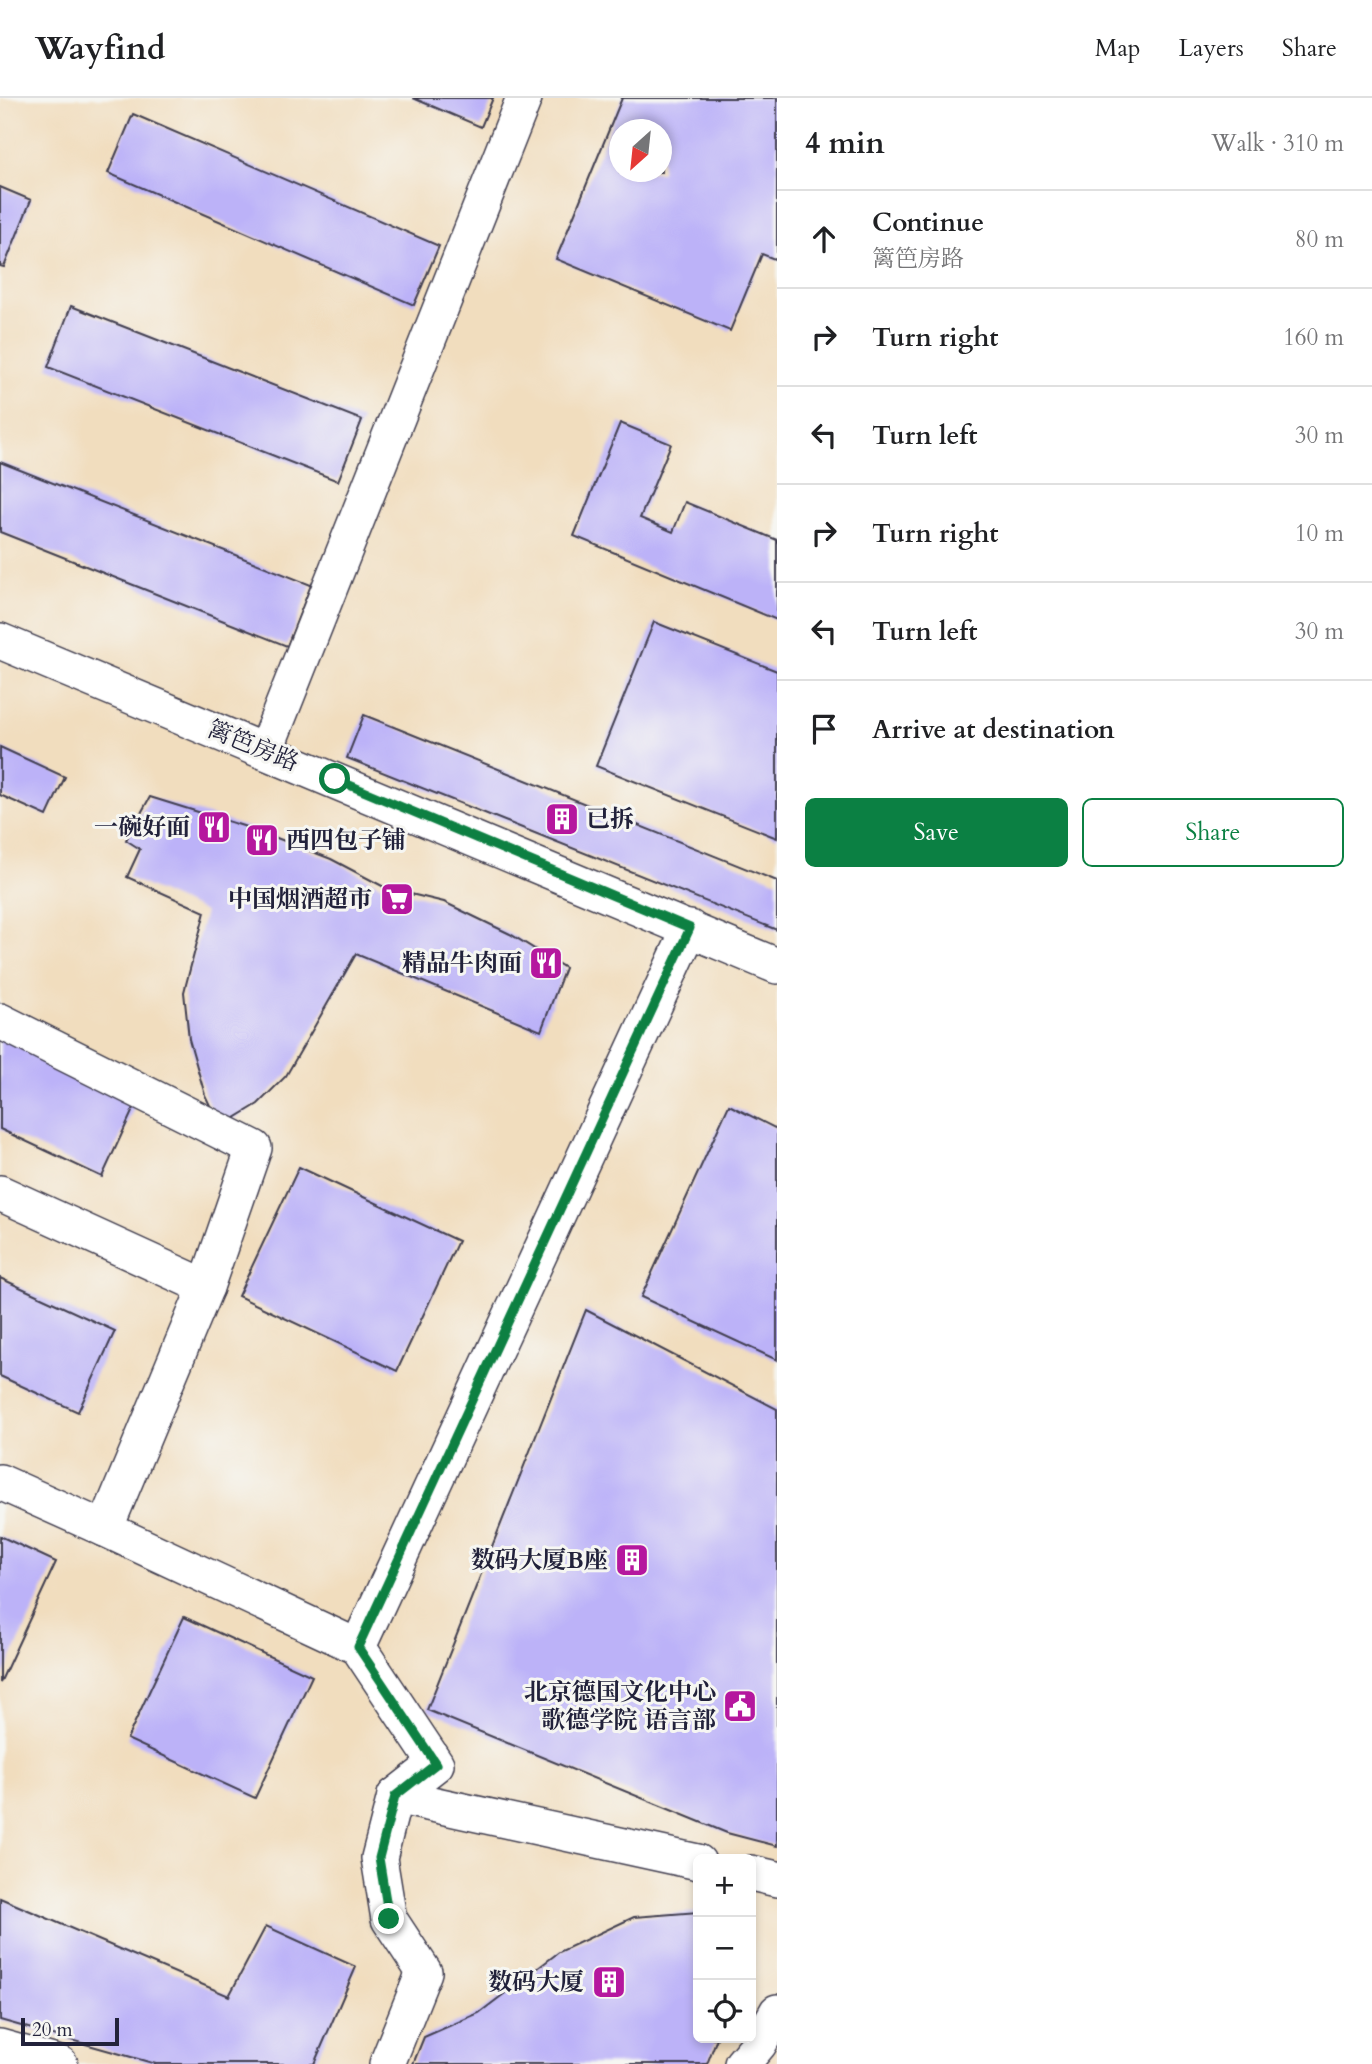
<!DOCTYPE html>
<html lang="en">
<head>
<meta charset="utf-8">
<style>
  body { margin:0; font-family:Cardo,"Noto Serif SC",serif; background:#f2f2f2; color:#202124 }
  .controls { position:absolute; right:21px; bottom:21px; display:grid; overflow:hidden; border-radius:10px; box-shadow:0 4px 10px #0003 }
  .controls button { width:63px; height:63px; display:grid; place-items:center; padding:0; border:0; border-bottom:2px solid #e0e0e0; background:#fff; color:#202124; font:35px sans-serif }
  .compass { position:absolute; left:609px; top:21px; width:63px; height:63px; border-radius:50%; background:#fff; box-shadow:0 4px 10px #0003; rotate:207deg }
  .scale { position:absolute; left:21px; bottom:18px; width:98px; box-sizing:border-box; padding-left:7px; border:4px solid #22223b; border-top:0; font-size:19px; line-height:24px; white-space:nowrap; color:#22223b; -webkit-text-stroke:5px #f6f6f2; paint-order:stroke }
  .stop { position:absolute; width:21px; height:21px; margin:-16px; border:5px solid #0b8043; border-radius:50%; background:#fff }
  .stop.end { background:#0b8043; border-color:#fff; box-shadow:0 2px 7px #0008 }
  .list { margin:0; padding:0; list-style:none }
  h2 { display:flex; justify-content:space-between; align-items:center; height:91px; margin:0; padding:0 28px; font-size:30px }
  h2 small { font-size:23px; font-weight:400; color:#757577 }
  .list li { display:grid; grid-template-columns:46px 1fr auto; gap:21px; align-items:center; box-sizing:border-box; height:98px; padding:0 28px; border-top:2px solid #e0e0e0 }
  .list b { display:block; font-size:26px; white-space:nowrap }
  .list p { margin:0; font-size:23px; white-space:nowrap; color:#757577 }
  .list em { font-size:23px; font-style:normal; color:#757577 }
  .actions { display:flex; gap:14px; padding:21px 28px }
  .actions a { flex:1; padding:16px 0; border:2px solid #0b8043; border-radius:10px; text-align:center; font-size:24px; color:#0b8043 }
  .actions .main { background:#0b8043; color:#fff }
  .icon { flex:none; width:38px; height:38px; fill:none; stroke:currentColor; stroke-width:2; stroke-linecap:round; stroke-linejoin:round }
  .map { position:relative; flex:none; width:777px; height:1966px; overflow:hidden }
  header { display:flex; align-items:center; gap:42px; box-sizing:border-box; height:98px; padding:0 35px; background:#fff; border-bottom:2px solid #e0e0e0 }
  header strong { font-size:33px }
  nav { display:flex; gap:38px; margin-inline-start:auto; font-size:24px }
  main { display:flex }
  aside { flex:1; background:#fff }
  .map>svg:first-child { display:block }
  .building { fill:#bcb2f8; fill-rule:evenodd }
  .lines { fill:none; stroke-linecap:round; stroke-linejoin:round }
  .minor-casing { stroke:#413e4f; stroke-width:38 }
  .minor { stroke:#fff; stroke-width:35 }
  .route { stroke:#0b8043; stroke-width:9 }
  .labels { text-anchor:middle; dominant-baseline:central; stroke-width:6; stroke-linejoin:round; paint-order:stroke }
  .street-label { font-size:24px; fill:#22223b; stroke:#f6f6f2 }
  .poi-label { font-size:24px; font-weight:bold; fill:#22223b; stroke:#f6f6f2; text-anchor:end }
</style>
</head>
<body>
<header>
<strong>Wayfind</strong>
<nav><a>Map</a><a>Layers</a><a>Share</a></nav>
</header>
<main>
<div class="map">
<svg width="777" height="1966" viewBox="0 0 777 1966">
  <rect width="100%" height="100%" fill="#f6f6f2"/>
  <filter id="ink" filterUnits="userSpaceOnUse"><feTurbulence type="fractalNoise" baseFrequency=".0143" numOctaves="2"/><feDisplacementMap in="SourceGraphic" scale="14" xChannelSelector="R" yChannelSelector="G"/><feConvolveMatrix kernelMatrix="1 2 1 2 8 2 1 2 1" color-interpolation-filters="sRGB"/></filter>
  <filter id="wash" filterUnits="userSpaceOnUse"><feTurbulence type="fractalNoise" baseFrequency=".00686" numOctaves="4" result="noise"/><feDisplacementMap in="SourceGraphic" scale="28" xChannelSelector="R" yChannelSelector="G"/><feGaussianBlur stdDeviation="1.57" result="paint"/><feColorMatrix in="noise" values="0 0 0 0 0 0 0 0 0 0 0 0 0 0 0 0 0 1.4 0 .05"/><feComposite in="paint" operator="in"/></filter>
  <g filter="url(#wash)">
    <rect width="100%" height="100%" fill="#f1ddbe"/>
    <g id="blocks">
      <g class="building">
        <path d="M413,0H493L481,29Z"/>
        <path d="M622,0H777V162L762,156L730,233L556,161ZM620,32H662V74H620Z"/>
        <path d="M133,16L439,148L414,207L108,75Z"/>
        <path d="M0,89L31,102L4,169L0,168Z"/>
        <path d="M71,208L362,322L338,383L48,269Z"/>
        <path d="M620,325L671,346L640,420L673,434L685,404L777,442V522L574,438Z"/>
        <path d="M0,364L311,487L287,548L0,434Z"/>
        <path d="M654,524L777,573V740L596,668Z"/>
        <path d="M364,617L777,783V832L347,660Z"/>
        <path d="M0,649L65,679L47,718L0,697Z"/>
        <path d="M150,699L256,732L331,761L386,790L444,804L510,836L565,870L541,933L356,856L286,978L258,1006L225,1026L215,1018L205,997L189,941L184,894L205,814L127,779L140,751L126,742Z"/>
        <path d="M0,936L138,1001L102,1079L0,1031Z"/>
        <path d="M729,1007L777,1031V1262L641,1199Z"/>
        <path d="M299,1069L458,1143L397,1273L238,1198Z"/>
        <path d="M0,1180L115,1233L78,1314L0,1278Z"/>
        <path d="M586,1212L777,1311V1748L727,1735L427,1612Z"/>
        <path d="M0,1438L56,1464L0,1585Z"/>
        <path d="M184,1519L312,1578L255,1700L127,1641Z"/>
        <path d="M0,1800L229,1898L266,1828L356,1869L314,1966H156L0,1922Z"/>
        <path d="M698,1814V1940H717L707,1966H413L424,1939L479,1915L559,1854L634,1819Z"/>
      </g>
    </g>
  </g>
  <g filter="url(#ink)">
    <use href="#blocks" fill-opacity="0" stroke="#413e4f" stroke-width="2"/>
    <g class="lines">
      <g class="minor-casing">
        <g id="minor">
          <path d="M0,543L777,868"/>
          <path d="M265,653L524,0"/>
          <path d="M0,923L254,1050L206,1189L105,1431L358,1549L436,1666L395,1698L379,1760L389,1821L424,1874L387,1966"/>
          <path d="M0,1095L206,1189"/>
          <path d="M0,1384L105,1431"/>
          <path d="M358,1549L690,830"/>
          <path d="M395,1698L698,1764"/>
          <path d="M751,1775L777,1781"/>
          <path d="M0,1949L60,1966"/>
          <path d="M742,1966L759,1946L777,1914"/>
        </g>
      </g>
      <use href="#minor" class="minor"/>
    </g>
  </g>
  <g class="lines" filter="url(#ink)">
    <path class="route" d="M335,681L690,830L358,1549L436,1666L395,1698L379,1760L389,1821"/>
  </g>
  <defs>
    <g id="building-square" transform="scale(1.75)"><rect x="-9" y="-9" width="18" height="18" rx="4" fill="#b5179e" stroke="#f6f6f2"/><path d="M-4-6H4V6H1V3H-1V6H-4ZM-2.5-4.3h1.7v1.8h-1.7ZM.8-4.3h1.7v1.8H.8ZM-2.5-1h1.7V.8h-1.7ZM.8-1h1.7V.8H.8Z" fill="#fff"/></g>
    <g id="restaurant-square" transform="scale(1.75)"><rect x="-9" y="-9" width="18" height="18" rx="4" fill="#b5179e" stroke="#f6f6f2"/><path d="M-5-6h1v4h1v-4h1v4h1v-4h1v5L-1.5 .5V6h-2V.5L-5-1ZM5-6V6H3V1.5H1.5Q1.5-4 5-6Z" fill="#fff"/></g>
    <g id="supermarket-square" transform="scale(1.75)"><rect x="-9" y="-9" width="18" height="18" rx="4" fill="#b5179e" stroke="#f6f6f2"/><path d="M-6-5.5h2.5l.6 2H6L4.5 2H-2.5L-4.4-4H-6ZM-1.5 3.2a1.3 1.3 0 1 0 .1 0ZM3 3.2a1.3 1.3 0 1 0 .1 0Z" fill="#fff"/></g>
    <g id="civic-square" transform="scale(1.75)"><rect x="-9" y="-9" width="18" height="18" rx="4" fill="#b5179e" stroke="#f6f6f2"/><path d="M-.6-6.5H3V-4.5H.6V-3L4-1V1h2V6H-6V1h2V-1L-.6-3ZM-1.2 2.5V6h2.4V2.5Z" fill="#fff"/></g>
  </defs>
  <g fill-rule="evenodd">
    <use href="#building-square" x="562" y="721"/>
    <use href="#restaurant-square" x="214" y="729"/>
    <use href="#restaurant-square" x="262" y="742"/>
    <use href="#supermarket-square" x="397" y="801"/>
    <use href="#restaurant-square" x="546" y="865"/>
    <use href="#building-square" x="632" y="1462"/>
    <use href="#civic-square" x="740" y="1608"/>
    <use href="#building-square" x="609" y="1884"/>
  </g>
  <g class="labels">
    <g class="street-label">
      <text transform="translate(253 648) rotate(22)">篱笆房路</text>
    </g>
    <g class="poi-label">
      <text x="586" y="721" text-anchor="start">已拆</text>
      <text x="190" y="729">一碗好面</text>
      <text x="286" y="742" text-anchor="start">西四包子铺</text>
      <text x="372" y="801">中国烟酒超市</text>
      <text x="522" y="865">精品牛肉面</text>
      <text x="608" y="1462">数码大厦B座</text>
      <text x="716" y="1594">北京德国文化中心<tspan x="716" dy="28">歌德学院 语言部</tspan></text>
      <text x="584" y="1884">数码大厦</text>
    </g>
  </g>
</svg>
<div class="controls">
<button>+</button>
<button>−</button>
<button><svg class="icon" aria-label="locate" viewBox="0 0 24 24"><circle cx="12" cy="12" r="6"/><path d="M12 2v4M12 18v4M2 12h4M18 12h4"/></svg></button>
</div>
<svg class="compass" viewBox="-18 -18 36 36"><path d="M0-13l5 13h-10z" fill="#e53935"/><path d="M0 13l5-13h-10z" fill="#757577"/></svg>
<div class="scale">20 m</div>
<div class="stop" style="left:335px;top:681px"></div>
<div class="stop end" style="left:389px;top:1821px"></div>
</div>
<aside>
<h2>4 min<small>Walk · 310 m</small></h2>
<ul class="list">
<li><svg class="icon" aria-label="ahead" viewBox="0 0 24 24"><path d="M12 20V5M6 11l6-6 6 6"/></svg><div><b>Continue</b><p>篱笆房路</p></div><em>80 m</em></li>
<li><svg class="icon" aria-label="right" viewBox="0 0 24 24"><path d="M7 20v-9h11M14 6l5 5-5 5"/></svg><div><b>Turn right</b></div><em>160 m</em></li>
<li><svg class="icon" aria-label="left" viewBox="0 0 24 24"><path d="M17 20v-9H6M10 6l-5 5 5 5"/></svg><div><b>Turn left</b></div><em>30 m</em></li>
<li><svg class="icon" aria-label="right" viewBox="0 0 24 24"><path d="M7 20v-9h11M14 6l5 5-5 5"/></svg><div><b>Turn right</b></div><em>10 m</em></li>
<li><svg class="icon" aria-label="left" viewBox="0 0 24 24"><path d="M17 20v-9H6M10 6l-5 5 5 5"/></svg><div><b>Turn left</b></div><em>30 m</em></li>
<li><svg class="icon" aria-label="arrive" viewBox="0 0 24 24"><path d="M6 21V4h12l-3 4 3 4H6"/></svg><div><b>Arrive at destination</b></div></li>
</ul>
<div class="actions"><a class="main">Save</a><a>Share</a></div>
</aside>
</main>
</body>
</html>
